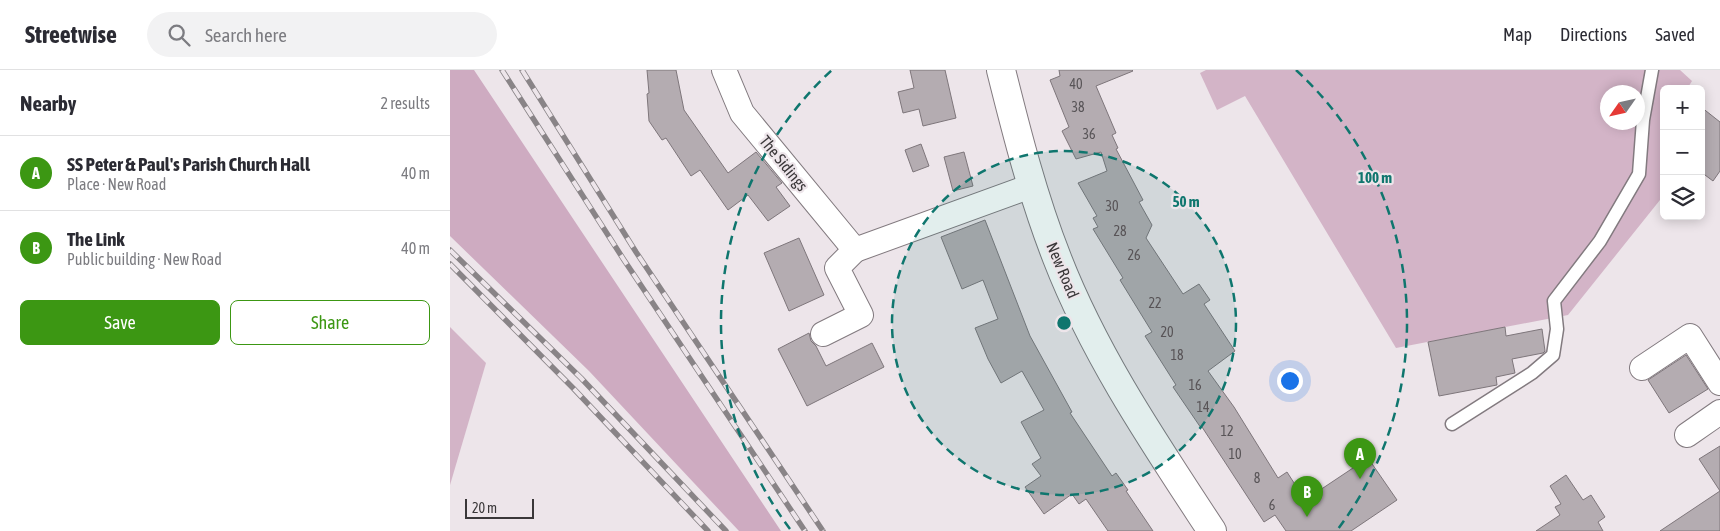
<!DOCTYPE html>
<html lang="en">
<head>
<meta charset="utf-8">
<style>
  body { margin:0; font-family:"Asap Condensed",sans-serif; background:#f2f2f3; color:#2b2b33 }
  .controls { position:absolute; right:15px; top:15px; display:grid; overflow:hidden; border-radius:8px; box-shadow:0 2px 12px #0003 }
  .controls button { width:45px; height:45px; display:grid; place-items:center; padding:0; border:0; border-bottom:1px solid #e1e1e2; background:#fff; color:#2b2b33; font:25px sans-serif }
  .compass { position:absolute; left:1150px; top:15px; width:45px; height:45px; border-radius:50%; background:#fff; box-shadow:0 2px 12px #0003; rotate:236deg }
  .scale { position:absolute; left:15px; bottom:12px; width:69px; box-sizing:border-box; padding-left:5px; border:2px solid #3a3739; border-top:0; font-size:14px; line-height:18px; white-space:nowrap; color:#3a3739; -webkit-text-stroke:4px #ede5ea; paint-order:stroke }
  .you { position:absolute; left:839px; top:310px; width:18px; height:18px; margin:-12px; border:4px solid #fff; border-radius:50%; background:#1a73e8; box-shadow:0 0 0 8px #1a73e833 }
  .badge { display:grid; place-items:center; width:32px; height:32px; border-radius:50%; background:#3c9713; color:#fff; font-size:16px; font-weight:700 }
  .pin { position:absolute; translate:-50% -41px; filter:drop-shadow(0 1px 2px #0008) }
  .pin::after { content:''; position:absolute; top:26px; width:18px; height:15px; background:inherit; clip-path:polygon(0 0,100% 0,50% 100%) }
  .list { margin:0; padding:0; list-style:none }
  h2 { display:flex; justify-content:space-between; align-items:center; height:65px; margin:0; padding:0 20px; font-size:21px }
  h2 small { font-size:16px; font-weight:400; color:#7c7c81 }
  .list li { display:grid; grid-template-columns:32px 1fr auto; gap:15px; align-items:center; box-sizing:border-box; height:75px; padding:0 20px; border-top:1px solid #e1e1e2 }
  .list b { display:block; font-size:19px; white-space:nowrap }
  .list p { margin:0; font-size:16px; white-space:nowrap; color:#7c7c81 }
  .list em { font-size:16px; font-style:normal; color:#7c7c81 }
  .actions { display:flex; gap:10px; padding:15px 20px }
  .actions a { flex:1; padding:11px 0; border:1px solid #3c9713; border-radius:8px; text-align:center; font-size:18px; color:#3c9713 }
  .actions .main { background:#3c9713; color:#fff }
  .icon { flex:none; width:28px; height:28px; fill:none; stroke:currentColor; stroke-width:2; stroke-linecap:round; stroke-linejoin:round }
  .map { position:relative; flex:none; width:1270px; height:461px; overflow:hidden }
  header { display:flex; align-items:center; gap:30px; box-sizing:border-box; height:70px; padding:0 25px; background:#fff; border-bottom:1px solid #e1e1e2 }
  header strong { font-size:24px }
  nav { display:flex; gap:28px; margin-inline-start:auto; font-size:18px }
  .search { width:350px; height:45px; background:#f2f2f3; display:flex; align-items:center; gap:12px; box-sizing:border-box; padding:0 18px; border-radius:28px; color:#7c7c81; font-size:19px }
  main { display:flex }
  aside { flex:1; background:#fff }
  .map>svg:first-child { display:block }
  .green { fill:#d3b4c7; fill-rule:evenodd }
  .forest { fill:#ceabc1 }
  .building { fill:#b4acb1; stroke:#7e767b }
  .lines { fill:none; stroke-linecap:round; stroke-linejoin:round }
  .service-casing { stroke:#827a7f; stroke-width:15 }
  .minor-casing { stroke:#827a7f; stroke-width:26 }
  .secondary-casing { stroke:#827a7f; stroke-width:30 }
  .service { stroke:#fff; stroke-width:12 }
  .minor { stroke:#fff; stroke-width:24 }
  .secondary { stroke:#fff; stroke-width:28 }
  .rail-casing { stroke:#898487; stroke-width:5.5 }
  .rail { stroke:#ede5ea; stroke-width:4; stroke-dasharray:11; stroke-linecap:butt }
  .ring { fill:none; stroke:#0f766e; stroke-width:2.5; stroke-dasharray:9 6 }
  .labels { text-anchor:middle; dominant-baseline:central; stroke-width:4.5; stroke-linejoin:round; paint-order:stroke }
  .number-label { font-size:14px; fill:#585457 }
  .street-label { font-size:16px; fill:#3a3739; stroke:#ede5ea }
  .centre { fill:#0f766e; stroke:#ede5ea; stroke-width:2.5 }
  .ring-label { font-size:15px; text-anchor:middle; font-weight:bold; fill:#0f766e; stroke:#ede5ea; stroke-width:4.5; stroke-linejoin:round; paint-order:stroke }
</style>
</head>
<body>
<header>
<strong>Streetwise</strong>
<div class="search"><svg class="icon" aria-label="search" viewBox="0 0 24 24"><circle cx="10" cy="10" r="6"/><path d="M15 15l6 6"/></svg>Search here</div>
<nav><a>Map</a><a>Directions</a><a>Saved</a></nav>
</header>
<main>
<aside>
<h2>Nearby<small>2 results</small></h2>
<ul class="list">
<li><span class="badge">A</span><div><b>SS Peter &amp; Paul's Parish Church Hall</b><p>Place · New Road</p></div><em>40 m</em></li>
<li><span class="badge">B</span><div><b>The Link</b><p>Public building · New Road</p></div><em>40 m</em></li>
</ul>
<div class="actions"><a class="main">Save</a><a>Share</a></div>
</aside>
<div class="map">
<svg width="1270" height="461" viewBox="0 0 1270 461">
  <rect width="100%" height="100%" fill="#ede5ea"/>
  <g class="green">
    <path d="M756,0H1230L1242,11L1237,19H1214V125L1118,245L946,278L795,26L767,40L750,3ZM1158,22H1188V52H1158Z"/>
    <path d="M0,257L36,293L0,415Z"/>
  </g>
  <path class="forest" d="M0,0H24L331,461H289L139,301L0,166Z"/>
  <g class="building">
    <path d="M197,0H226L234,40L278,103L306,82L332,113L326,117L340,136L318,151L298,125L278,140L250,100L241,106L216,68L212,70L199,51L197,24L199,23Z"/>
    <path d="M460,0H495L506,48L473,56L469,39L453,43L448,22L464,18Z"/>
    <path d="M609,0H682L683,1L646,16L666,63L662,65L668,78L666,79L693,130L689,132L702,155L696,168L733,224L749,214L760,230L754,234L785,281L758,301L784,337L828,408L837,402L855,430L918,388L947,430L901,461H836L825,445L814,452L752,357L751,358L723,317L726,315L695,266L702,262L670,210L673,208L643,159L648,157L643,148L647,146L628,113L657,101L651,82L626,89L612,61L619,57L600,10L610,6Z"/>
    <path d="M1251,37L1270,52V101L1263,111L1251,102Z"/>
    <path d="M471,74L479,96L463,102L455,80Z"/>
    <path d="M514,82L523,116L503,121L494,87Z"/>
    <path d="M535,150L580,266L622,342L620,343L662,406L666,403L678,420L676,421L703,461H658L636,429L629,434L622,424L594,444L575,417L591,406L582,394L591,388L571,352L594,340L572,301L551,313L538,289L525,258L548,249L533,210L512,219L491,167Z"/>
    <path d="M349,168L374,225L339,241L314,183Z"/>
    <path d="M1055,257L1056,266L1092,259L1095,281L1093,283L1062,289L1065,303L1046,307L1047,315L989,326L978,272Z"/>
    <path d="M359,263L361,271L366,276L376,296L422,273L434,297L357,336L328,279Z"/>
    <path d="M1236,285L1258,319L1219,343L1198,310Z"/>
    <path d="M1270,376V461H1210L1270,421L1249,389Z"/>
    <path d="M1116,405L1133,430L1141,425L1155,447L1148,452L1153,461H1086L1110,445L1105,437L1111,434L1100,416Z"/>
  </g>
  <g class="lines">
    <g class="service-casing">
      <path id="service" d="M1002,354L1082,303L1103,285L1107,259L1104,231L1150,171L1189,104L1193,50L1202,0"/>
    </g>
    <g class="minor-casing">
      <g id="minor">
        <path d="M274,0L292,43L405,180L581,116"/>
        <path d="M373,264L411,245L387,198L405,180"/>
        <path d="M1192,298L1240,266L1270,313"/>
        <path d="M1237,365L1270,342"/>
      </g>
    </g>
    <g class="secondary-casing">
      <path id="secondary" d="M551,0C567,64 583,127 607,188C645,286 705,374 762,461"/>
    </g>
    <use href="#service" class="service"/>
    <use href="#minor" class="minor"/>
    <use href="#secondary" class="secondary"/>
    <g class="rail-casing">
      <g id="rail">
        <path d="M52,0L174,190L355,461"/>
        <path d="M72,0L186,182L373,461"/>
        <path d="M0,180L131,308L276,461"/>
        <path d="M0,194L123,318L258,461"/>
      </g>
    </g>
    <use href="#rail" class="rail"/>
  </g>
  <circle cx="614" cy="253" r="172" fill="#0f766e" fill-opacity=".12"/>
  <g class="ring">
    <circle cx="614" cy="253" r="172"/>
    <path d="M340 459A343 343 0 0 1 382 0M846 0A343 343 0 0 1 888 459"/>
  </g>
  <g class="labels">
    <g class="number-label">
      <text x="626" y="14">40</text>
      <text x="628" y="37">38</text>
      <text x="639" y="64">36</text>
      <text x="662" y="136">30</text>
      <text x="670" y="161">28</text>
      <text x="684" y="185">26</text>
      <text x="705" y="233">22</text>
      <text x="717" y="262">20</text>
      <text x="727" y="285">18</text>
      <text x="745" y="315">16</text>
      <text x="753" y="337">14</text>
      <text x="777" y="361">12</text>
      <text x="785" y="384">10</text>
      <text x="807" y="408">8</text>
      <text x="822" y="435">6</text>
    </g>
    <g class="street-label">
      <text transform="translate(334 93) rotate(51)">The Sidings</text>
      <text transform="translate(613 200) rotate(67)">New Road</text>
    </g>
  </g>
  <circle cx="614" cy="253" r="8" class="centre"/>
  <g class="ring-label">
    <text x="925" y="113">100 m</text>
    <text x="736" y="137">50 m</text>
  </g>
</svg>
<div class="controls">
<button>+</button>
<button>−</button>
<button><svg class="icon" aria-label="layers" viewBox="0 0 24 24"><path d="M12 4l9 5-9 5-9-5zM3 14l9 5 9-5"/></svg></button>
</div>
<svg class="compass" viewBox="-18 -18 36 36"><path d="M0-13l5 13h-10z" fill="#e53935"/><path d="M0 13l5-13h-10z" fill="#7c7c81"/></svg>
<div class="scale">20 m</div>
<div class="you"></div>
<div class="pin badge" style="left:910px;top:409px">A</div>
<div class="pin badge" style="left:857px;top:447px">B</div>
</div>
</main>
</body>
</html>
